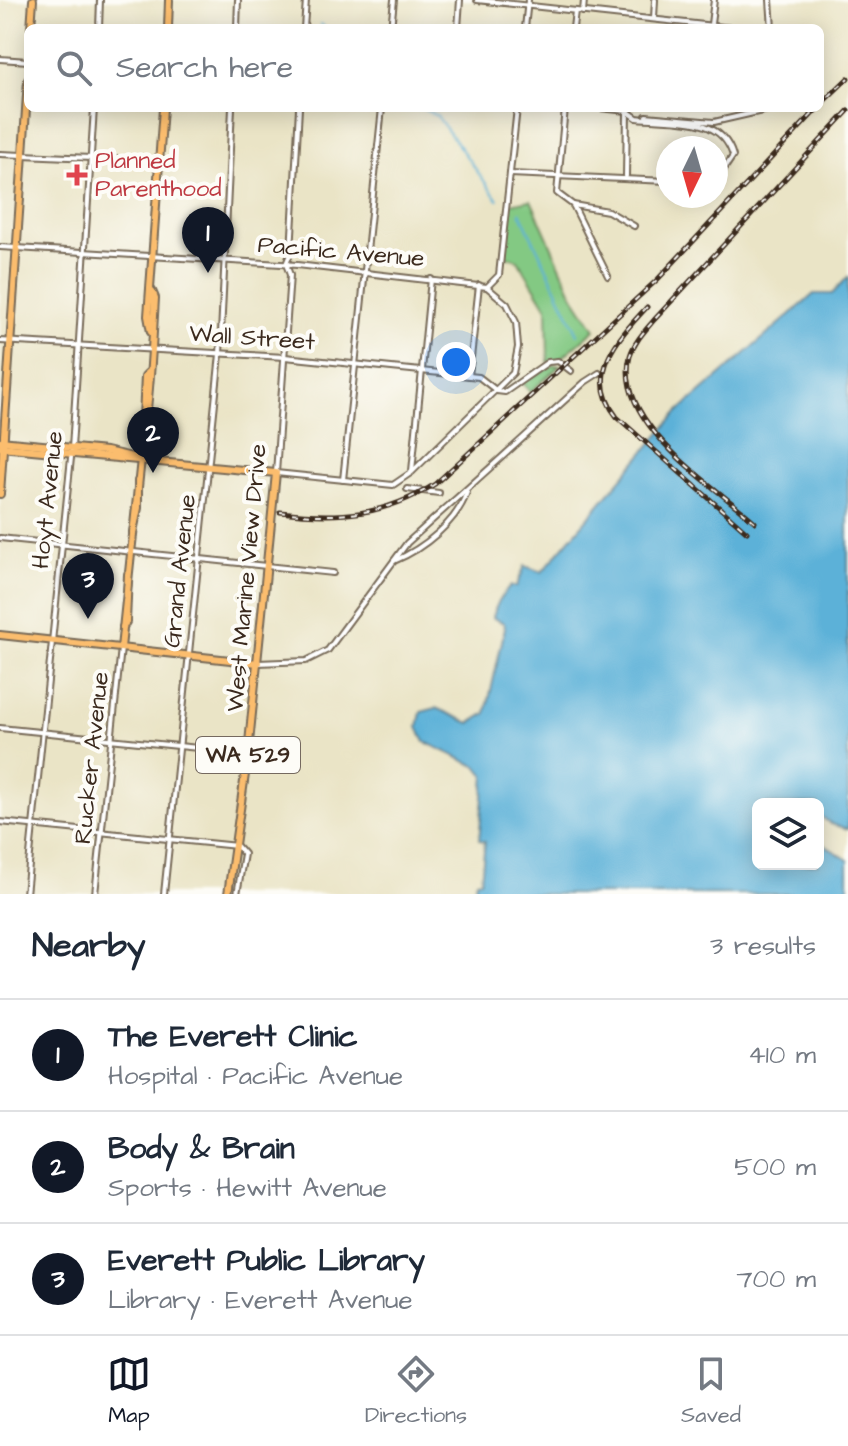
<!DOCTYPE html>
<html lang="en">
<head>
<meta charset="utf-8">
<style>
  body { margin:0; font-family:"Architects Daughter",sans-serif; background:#f6f6f7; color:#1f2937 }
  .controls { position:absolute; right:24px; bottom:24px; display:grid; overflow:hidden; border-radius:12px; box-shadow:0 4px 20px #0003 }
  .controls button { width:72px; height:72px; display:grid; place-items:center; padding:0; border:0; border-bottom:2px solid #e0e1e3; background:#fff; color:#1f2937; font:40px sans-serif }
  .compass { position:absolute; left:656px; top:136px; width:72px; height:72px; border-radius:50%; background:#fff; box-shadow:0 4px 20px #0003; rotate:185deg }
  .you { position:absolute; left:456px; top:362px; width:28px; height:28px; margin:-20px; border:6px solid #fff; border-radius:50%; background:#1a73e8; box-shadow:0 0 0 12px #1a73e833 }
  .badge { display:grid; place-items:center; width:52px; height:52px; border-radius:50%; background:#111827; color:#fff; font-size:26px; font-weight:700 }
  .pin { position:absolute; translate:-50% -66px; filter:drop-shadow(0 2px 4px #0008) }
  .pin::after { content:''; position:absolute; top:42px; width:28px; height:24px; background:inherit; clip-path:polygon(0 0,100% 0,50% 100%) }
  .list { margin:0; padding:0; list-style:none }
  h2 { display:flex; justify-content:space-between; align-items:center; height:104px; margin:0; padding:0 32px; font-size:34px }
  h2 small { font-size:26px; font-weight:400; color:#747a83 }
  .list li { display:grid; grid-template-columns:52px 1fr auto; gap:24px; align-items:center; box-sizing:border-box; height:112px; padding:0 32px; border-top:2px solid #e0e1e3 }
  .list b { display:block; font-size:30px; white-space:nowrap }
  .list p { margin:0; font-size:26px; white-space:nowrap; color:#747a83 }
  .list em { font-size:26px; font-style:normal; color:#747a83 }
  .icon { flex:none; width:44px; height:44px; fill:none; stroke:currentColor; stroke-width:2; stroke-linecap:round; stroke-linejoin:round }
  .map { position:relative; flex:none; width:848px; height:894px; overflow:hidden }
  .search { position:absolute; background:#fff; box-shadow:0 4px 20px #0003; left:24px; right:24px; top:24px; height:88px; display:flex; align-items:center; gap:20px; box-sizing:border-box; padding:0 28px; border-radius:12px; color:#747a83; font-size:30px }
  .sheet { height:440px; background:#fff }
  nav { display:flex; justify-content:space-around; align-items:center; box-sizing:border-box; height:112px; border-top:2px solid #e0e1e3; background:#fff; font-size:22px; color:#747a83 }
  nav a { display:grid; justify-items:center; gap:4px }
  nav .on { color:#111827 }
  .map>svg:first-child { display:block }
  .green { fill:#83c983; stroke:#5f7a50; stroke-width:2 }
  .water { fill:#5bb1d8; stroke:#4b6e7b; stroke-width:2 }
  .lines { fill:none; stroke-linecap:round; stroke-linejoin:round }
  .stream { stroke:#5bb1d8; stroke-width:2 }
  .minor-casing { stroke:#786b59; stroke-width:8 }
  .major-casing { stroke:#786b59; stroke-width:10 }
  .minor { stroke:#fff; stroke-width:4 }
  .major { stroke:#fbbd6e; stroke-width:6 }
  .rail-casing { stroke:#3b2a1e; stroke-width:5 }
  .rail { stroke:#fdfcf7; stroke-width:2; stroke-dasharray:6; stroke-linecap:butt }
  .health-dot { fill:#e0444e; stroke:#fdfcf7; stroke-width:3 }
  .labels { text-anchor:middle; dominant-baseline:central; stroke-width:8; stroke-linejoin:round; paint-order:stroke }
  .shield { fill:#fdfcf7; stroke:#75695f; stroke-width:2 }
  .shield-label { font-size:22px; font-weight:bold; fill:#3b2a1e }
  .health-label { font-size:24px; fill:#be3a42; stroke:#fdfcf7; text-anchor:start }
  .street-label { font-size:24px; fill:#3b2a1e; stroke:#fdfcf7 }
</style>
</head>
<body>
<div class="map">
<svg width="848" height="894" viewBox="0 0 848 894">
  <rect width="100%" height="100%" fill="#fdfcf7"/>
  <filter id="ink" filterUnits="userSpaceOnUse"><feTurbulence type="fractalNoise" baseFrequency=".0125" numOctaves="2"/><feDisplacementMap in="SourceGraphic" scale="16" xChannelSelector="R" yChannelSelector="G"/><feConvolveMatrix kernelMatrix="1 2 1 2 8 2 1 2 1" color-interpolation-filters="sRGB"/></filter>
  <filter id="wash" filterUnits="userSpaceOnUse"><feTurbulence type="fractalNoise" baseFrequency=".006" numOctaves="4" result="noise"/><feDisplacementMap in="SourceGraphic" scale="32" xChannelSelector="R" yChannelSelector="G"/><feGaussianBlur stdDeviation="1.8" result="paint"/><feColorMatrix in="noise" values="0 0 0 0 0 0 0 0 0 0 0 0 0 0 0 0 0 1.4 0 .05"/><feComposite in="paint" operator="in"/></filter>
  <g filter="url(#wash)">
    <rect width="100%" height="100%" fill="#eae4c6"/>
    <g class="green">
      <path d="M531,200L573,295L595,329L558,361L548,362L547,308L518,260L505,256L510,204Z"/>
      <path d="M554,365L560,366L530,392L522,382Z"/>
    </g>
    <path class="water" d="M848,277V829L831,824L818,814V804H758V864H818V841L848,860V894H474L476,881L481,880L485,841L479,840L485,776L478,767L425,742L418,727L421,712L436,708L470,723L486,713L505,628L504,623L493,618C495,606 502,594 511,586L516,587L525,566L542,572L678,412L814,294H832Z"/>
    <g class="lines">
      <g class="stream">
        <path d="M321,24L325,28"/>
        <path d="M423,109L437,116L498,200"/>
        <path d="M520,212L578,334"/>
      </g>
    </g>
  </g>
  <g filter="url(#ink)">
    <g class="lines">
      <g class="minor-casing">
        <g id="minor">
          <path d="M477,0L732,28"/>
          <path d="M770,0L772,28"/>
          <path d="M583,12L584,0"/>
          <path d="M654,18L655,0"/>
          <path d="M711,24L714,0"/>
          <path d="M99,28L100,0"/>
          <path d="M237,28L238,0"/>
          <path d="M304,28L306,0"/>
          <path d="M391,28L394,0"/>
          <path d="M458,28L460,0"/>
          <path d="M525,28L528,0"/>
          <path d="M573,28L575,11"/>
          <path d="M0,59L28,61"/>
          <path d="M565,108L557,193L573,205L608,276"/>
          <path d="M600,108L627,111L637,118C673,122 721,114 733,156L716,181"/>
          <path d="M646,116L714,122L771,109"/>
          <path d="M0,154L160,161"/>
          <path d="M510,174L668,181"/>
          <path d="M626,176L627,111L631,108"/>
          <path d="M573,205L608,211L634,226"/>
          <path d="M0,247L297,265L487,287"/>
          <path d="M286,264L290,275L276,473L393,485L412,472L513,373L518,347L516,322L507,304L487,287L499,275L517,108"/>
          <path d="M286,264L291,252L299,108"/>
          <path d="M0,341L285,357L411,370L479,377L497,391"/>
          <path d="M469,376L479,285"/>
          <path d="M497,391L505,392L548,362L558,361L571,371"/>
          <path d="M412,471L431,279"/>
          <path d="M343,480L382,108"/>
          <path d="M407,489L439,493"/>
          <path d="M0,538L333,573"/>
          <path d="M394,561C423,549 457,522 467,492"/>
          <path d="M258,663L306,661L328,650L407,543L585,382L599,373"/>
          <path d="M0,728L248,753"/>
          <path d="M0,822L237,846L244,854L237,894"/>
          <path d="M26,894L72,448L94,108"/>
          <path d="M95,894L121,648"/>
          <path d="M164,894L220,354L232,108"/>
        </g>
      </g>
      <g class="major-casing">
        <g id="major">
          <path d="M31,28L33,0"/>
          <path d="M168,28L169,0"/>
          <path d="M151,332L148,316L163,108"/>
          <path d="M143,433C148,427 154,316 155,298L152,291"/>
          <path d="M0,441L106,451L141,459"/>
          <path d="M0,447L276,473L248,753L228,894"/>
          <path d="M0,494L28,80"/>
          <path d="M133,532L138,508V481"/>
          <path d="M123,627L126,622L128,574"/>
          <path d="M0,635L258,663"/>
          <path d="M121,648L141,459L145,376L148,373"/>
        </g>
      </g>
      <use href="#minor" class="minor"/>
      <use href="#major" class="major"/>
      <g class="rail-casing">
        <g id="rail">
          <path d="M820,105L848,78"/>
          <path d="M647,307C617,339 584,375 617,417L747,532"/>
          <path d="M280,512C338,519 385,516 435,484L658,279L818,108"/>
          <path d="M755,522C712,484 613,422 630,356C634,342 645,331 654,320L848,111"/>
        </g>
      </g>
      <use href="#rail" class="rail"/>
    </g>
  </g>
  <path class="health-dot" d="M73 163h8v8h8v8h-8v8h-8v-8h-8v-8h8z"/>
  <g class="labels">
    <rect class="shield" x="196" y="737" width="104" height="36" rx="6"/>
    <g class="shield-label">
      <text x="248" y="755">WA 529</text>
    </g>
    <g class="health-label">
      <text x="95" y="161">Planned<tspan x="95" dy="28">Parenthood</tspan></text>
    </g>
    <g class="street-label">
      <text transform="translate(341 252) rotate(5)">Pacific Avenue</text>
      <text transform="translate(252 338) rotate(4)">Wall Street</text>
      <text transform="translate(48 500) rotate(-84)">Hoyt Avenue</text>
      <text transform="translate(180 571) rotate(-84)">Grand Avenue</text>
      <text transform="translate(247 578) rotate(-85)">West Marine View Drive</text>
      <text transform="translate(92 758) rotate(-84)">Rucker Avenue</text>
    </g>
  </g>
</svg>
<div class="controls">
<button><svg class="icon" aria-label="layers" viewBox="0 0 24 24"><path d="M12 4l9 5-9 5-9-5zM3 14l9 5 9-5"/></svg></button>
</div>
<svg class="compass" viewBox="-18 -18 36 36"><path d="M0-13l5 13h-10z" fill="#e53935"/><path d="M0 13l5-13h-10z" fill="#747a83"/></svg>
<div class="you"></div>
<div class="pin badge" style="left:208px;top:273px">1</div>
<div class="pin badge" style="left:153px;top:473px">2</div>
<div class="pin badge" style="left:88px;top:619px">3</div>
<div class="search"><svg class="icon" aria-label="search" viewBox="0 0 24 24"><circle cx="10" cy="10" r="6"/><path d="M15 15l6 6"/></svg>Search here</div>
</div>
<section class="sheet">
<h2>Nearby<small>3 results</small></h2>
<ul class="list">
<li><span class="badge">1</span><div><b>The Everett Clinic</b><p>Hospital · Pacific Avenue</p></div><em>410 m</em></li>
<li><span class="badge">2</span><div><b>Body &amp; Brain</b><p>Sports · Hewitt Avenue</p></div><em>500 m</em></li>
<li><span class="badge">3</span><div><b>Everett Public Library</b><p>Library · Everett Avenue</p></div><em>700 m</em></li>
</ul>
</section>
<nav>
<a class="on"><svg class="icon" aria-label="map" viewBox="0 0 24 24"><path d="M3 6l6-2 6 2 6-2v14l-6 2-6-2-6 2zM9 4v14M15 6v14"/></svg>Map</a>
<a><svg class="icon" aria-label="directions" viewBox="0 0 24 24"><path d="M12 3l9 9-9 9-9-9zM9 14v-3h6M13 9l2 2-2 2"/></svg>Directions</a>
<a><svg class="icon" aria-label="saved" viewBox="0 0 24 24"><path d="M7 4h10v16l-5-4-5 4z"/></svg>Saved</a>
</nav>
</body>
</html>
